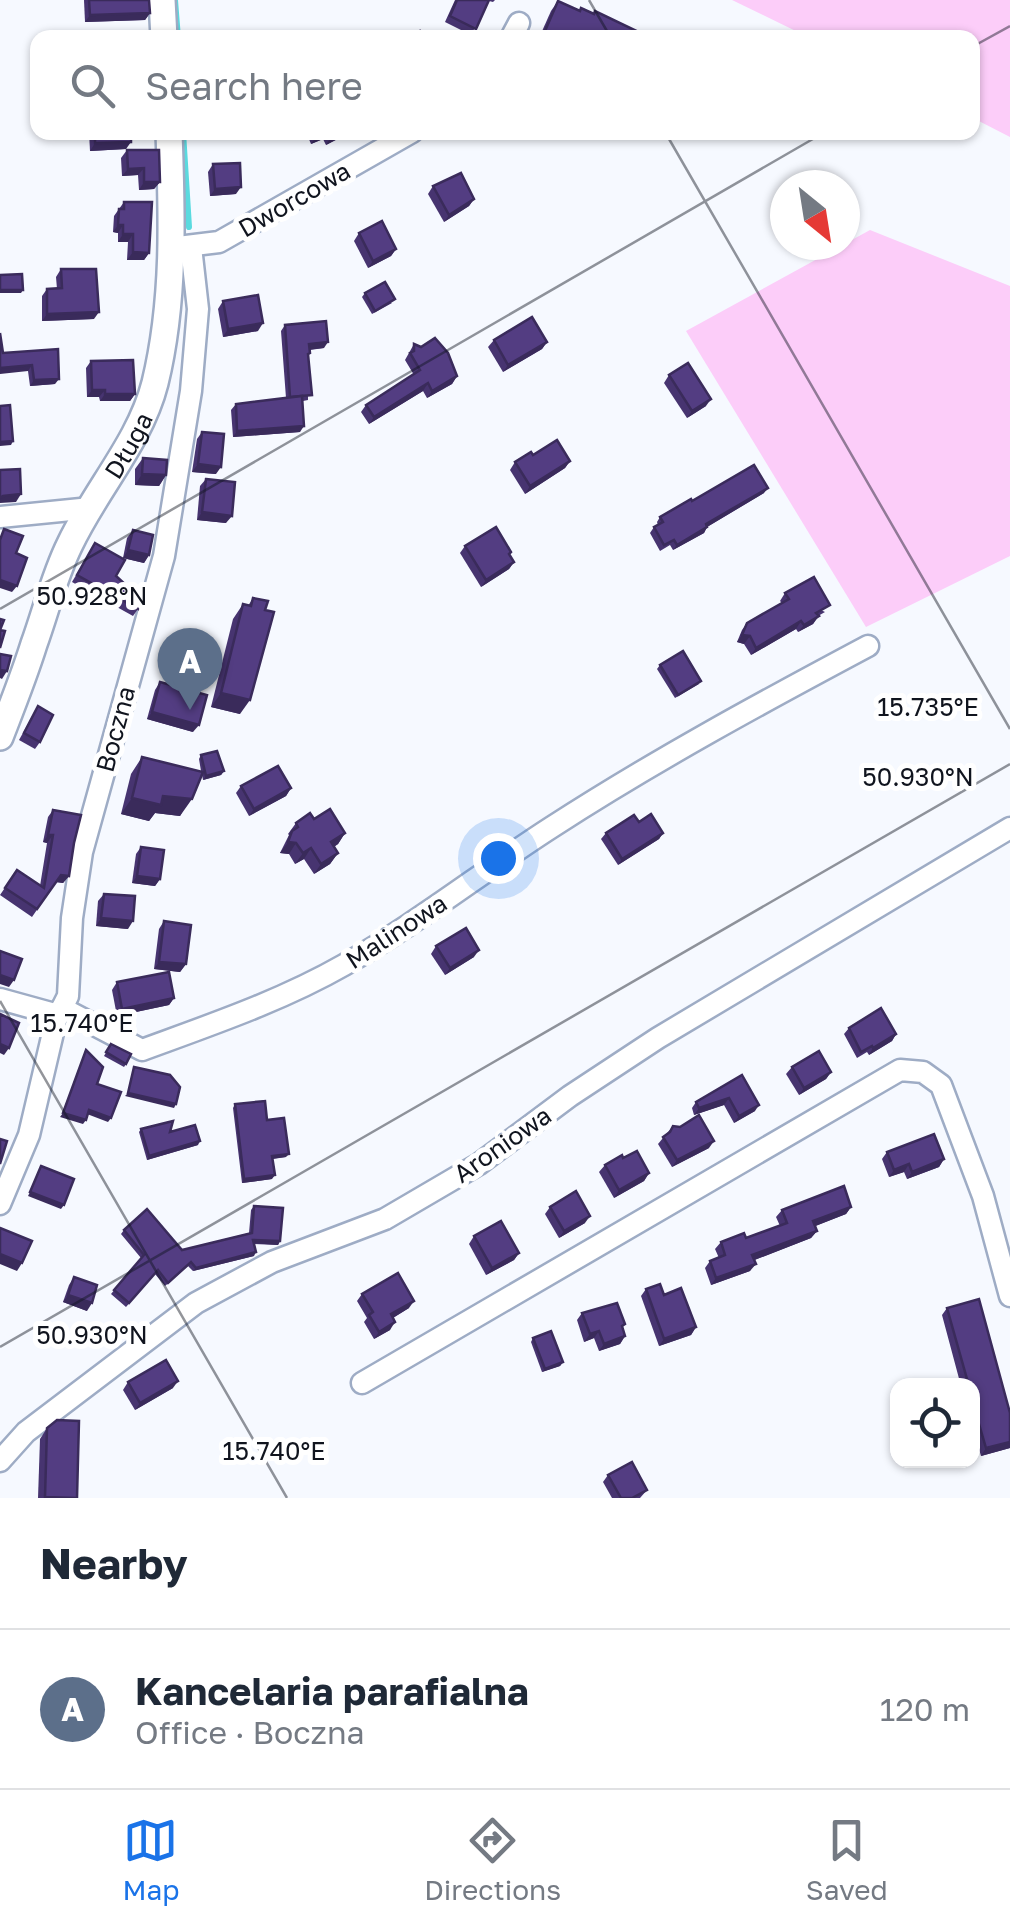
<!DOCTYPE html>
<html lang="en">
<head>
<meta charset="utf-8">
<style>
  body { margin:0; font-family:"Golos Text",sans-serif; background:#f6f6f7; color:#1f2937 }
  .controls { position:absolute; right:30px; bottom:30px; display:grid; overflow:hidden; border-radius:20px; box-shadow:0 2px 8px #0004 }
  .controls button { width:90px; height:90px; display:grid; place-items:center; padding:0; border:0; border-bottom:2px solid #e0e1e3; background:#fff; color:#1f2937; font:50px sans-serif }
  .compass { position:absolute; left:770px; top:170px; width:90px; height:90px; border-radius:50%; background:#fff; box-shadow:0 2px 8px #0004; rotate:150deg }
  .you { position:absolute; left:498px; top:858px; width:35px; height:35px; margin:-25px; border:8px solid #fff; border-radius:50%; background:#1a73e8; box-shadow:0 0 0 15px #1a73e833 }
  .badge { display:grid; place-items:center; width:65px; height:65px; border-radius:50%; background:#1a73e8; color:#fff; font-size:32px; font-weight:700 }
  .pin { position:absolute; translate:-50% -82px; filter:drop-shadow(0 2px 5px #0008) }
  .pin::after { content:''; position:absolute; top:52px; width:35px; height:30px; background:inherit; clip-path:polygon(0 0,100% 0,50% 100%) }
  .list { margin:0; padding:0; list-style:none }
  h2 { display:flex; justify-content:space-between; align-items:center; height:130px; margin:0; padding:0 40px; font-size:42px }
  h2 small { font-size:32px; font-weight:400; color:#747a83 }
  .list li { display:grid; grid-template-columns:65px 1fr auto; gap:30px; align-items:center; box-sizing:border-box; height:160px; padding:0 40px; border-top:2px solid #e0e1e3 }
  .list b { display:block; font-size:38px; white-space:nowrap }
  .list p { margin:0; font-size:32px; white-space:nowrap; color:#747a83 }
  .list em { font-size:32px; font-style:normal; color:#747a83 }
  .icon { flex:none; width:55px; height:55px; fill:none; stroke:currentColor; stroke-width:2; stroke-linecap:round; stroke-linejoin:round }
  .map { position:relative; flex:none; width:1010px; height:1498px; overflow:hidden }
  .search { position:absolute; background:#fff; box-shadow:0 2px 8px #0004; left:30px; right:30px; top:30px; height:110px; display:flex; align-items:center; gap:25px; box-sizing:border-box; padding:0 35px; border-radius:20px; color:#747a83; font-size:38px }
  .sheet { height:290px; background:#fff }
  nav { display:flex; justify-content:space-around; align-items:center; box-sizing:border-box; height:140px; border-top:2px solid #e0e1e3; background:#fff; font-size:28px; color:#747a83 }
  nav a { display:grid; justify-items:center; gap:5px }
  nav .on { color:#1a73e8 }
  .map>svg:first-child { display:block }
  .green { fill:#fccdf9 }
  .lines { fill:none; stroke-linecap:round; stroke-linejoin:round }
  .stream { stroke:#5adadf; stroke-width:6 }
  .minor-casing { stroke:#9eacc5; stroke-width:25 }
  .tertiary-casing { stroke:#9eacc5; stroke-width:30 }
  .minor { stroke:#fff; stroke-width:20 }
  .tertiary { stroke:#fff; stroke-width:25 }
  .wall { fill:#473470 }
  .shaded-wall { fill:#3a2b5b }
  .building { fill:#533d82; stroke:#3a2b5b; stroke-width:2.5 }
  .ticks { fill:none; stroke:#10141e; stroke-width:2.5; stroke-opacity:0.45 }
  .labels { text-anchor:middle; dominant-baseline:central; stroke-width:10; stroke-linejoin:round; paint-order:stroke }
  .street-label { font-size:25px; fill:#10141e; stroke:#fff }
  .ticks-label { font-size:25px; text-anchor:middle; fill:#10141e; stroke:#fff; stroke-width:10; stroke-linejoin:round; paint-order:stroke }
</style>
</head>
<body>
<div class="map">
<svg width="1010" height="1498" viewBox="0 0 1010 1498">
  <rect width="100%" height="100%" fill="#f6f9ff"/>
  <g class="green">
    <path d="M732,0H1010V137L973,118L972,38L808,37Z"/>
    <path d="M870,230L1010,286V556L866,627L686,331Z"/>
  </g>
  <g class="lines">
    <g class="stream">
      <path d="M175,0L178,38"/>
      <path d="M183,132L189,227"/>
    </g>
    <g class="minor-casing">
      <g id="minor">
        <path d="M511,38L519,23"/>
        <path d="M178,247L219,242L412,132"/>
        <path d="M0,517L91,508"/>
        <path d="M0,999L58,1015"/>
        <path d="M62,1008L142,1050C210,1025 281,1001 344,965C416,924 482,872 552,827C654,761 761,703 868,646"/>
        <path d="M0,1204L29,1135L56,1020L68,996L72,918L82,852L164,556L191,391L198,309L191,247"/>
        <path d="M362,1383L900,1070L923,1072L941,1085L983,1196L1010,1296"/>
        <path d="M0,1461L26,1432L196,1303L272,1262L385,1219L479,1164L570,1096L658,1038L1010,828"/>
      </g>
    </g>
    <g class="tertiary-casing">
      <g id="tertiary">
        <path d="M162,0L164,38"/>
        <path id="s1" d="M0,737C12,706 24,676 34,644C46,611 54,576 70,544C96,489 140,442 155,383C175,301 172,216 169,132"/>
      </g>
    </g>
    <use href="#minor" class="minor"/>
    <use href="#tertiary" class="tertiary"/>
  </g>
  <g class="wall">
    <path d="M84,0H149L150,13L145,20L85,22Z"/>
    <path d="M455,0H495L493,2L489,1L471,35L445,22Z"/>
    <path d="M558,1L641,38H539L551,11Z"/>
    <path d="M89,132H131L126,149L90,151Z"/>
    <path d="M306,132H351L326,145L323,139L311,144Z"/>
    <path d="M127,150L160,182L154,189L139,190L138,175L122,176L121,158Z"/>
    <path d="M213,164L236,194L210,196L208,172Z"/>
    <path d="M433,186L474,199L469,206L444,222L428,194Z"/>
    <path d="M124,202L149,253L144,260H127L128,242H118V233L113,232L114,216Z"/>
    <path d="M359,233L396,249L391,256L368,268L354,241Z"/>
    <path d="M61,269L94,319L42,321V296L47,289H57L56,277Z"/>
    <path d="M365,293L392,303L372,314L362,297Z"/>
    <path d="M223,301L258,331L223,337L218,309Z"/>
    <path d="M285,325L324,348L310,350V353L308,357V400L303,401L300,432L233,437L231,410L236,404L286,398L281,331Z"/>
    <path d="M494,340L547,342L542,349L503,372L488,347Z"/>
    <path d="M414,344L457,376L452,384L427,398L423,391L369,424L361,412L366,405L414,375L405,360Z"/>
    <path d="M58,349L55,384L30,386L28,371L3,353Z"/>
    <path d="M91,361L135,394L130,401H100L99,397H87L86,368Z"/>
    <path d="M669,375L706,406L687,418L664,383Z"/>
    <path d="M202,432L216,474L192,472L197,439Z"/>
    <path d="M533,455L570,461L565,468L525,494L510,470L515,462Z"/>
    <path d="M143,458L166,475L159,486L135,485V469Z"/>
    <path d="M206,479L226,523L197,520L200,486Z"/>
    <path d="M764,493L707,527L704,533L673,550L670,545L660,551L650,533L654,527L658,525L657,522L660,517L692,501Z"/>
    <path d="M133,530L149,555L144,563L123,558L127,538Z"/>
    <path d="M95,543L138,609L133,616L72,582Z"/>
    <path d="M465,546L509,555L514,562L509,569L481,587L460,553Z"/>
    <path d="M785,593L825,612L818,616L813,624L798,632L796,629L751,655L744,644L737,642L742,630L747,623L782,603L780,601Z"/>
    <path d="M253,598L240,714L211,707L233,619L243,604L248,606Z"/>
    <path d="M660,665L699,684L675,698L657,669Z"/>
    <path d="M160,682L193,732L147,719L155,690Z"/>
    <path d="M38,706L40,742L35,749L19,740Z"/>
    <path d="M201,755L224,771L221,775L203,780L202,775L180,816L155,813L149,821L121,814L131,774L142,757L201,771L199,759Z"/>
    <path d="M241,786L291,788L286,796L249,816L236,793Z"/>
    <path d="M53,810L74,843L69,876L63,883L56,882L32,917L0,895L17,870L40,886L47,843L43,842L48,817Z"/>
    <path d="M314,819L345,833L338,844L334,847L338,853L330,864L314,874L304,859L295,864L289,854L280,853L289,835L288,834L296,823Z"/>
    <path d="M639,822L663,833L659,839L618,865L601,839L606,833Z"/>
    <path d="M141,847L160,879L155,886L132,883L136,854Z"/>
    <path d="M104,894L128,929L96,926L98,901Z"/>
    <path d="M164,921L186,964L180,972L154,969L159,929Z"/>
    <path d="M436,946L474,957L445,975L431,954Z"/>
    <path d="M117,982L174,998L169,1005L117,1016L112,990Z"/>
    <path d="M849,1028L896,1034L892,1041L869,1055L867,1052L857,1058L844,1034Z"/>
    <path d="M111,1044L126,1064L124,1067L104,1056Z"/>
    <path d="M792,1067L831,1072L826,1079L799,1095L786,1074Z"/>
    <path d="M742,1075L755,1111L734,1123L724,1105L694,1115L692,1108L696,1102Z"/>
    <path d="M235,1104L267,1120L286,1157L273,1159L272,1179L242,1183L233,1108Z"/>
    <path d="M673,1126L709,1148L672,1167L658,1144Z"/>
    <path d="M141,1129L170,1132L198,1145L147,1160L139,1132Z"/>
    <path d="M887,1152L944,1159L939,1167L907,1179L904,1172L889,1177L882,1159Z"/>
    <path d="M623,1158L649,1173L644,1181L614,1198L599,1172L605,1165Z"/>
    <path d="M254,1206L280,1241L278,1245L254,1244V1256L193,1271L188,1266L165,1286L155,1274L126,1307L111,1294L141,1258L121,1234L124,1230L182,1250L249,1233L251,1210Z"/>
    <path d="M550,1207L585,1223L559,1238L545,1214Z"/>
    <path d="M851,1207L846,1214L815,1226L817,1231L811,1238L754,1260L750,1271L711,1285L705,1268L710,1261L719,1258L715,1249L721,1242L746,1238L780,1226L776,1217L782,1210Z"/>
    <path d="M474,1236L519,1253L514,1260L486,1275L469,1244Z"/>
    <path d="M74,1277L87,1311L63,1302L69,1285Z"/>
    <path d="M646,1289L664,1295L696,1327L691,1335L659,1346L641,1296Z"/>
    <path d="M362,1294L409,1308L393,1318L390,1330L374,1339L364,1322L367,1318L357,1301Z"/>
    <path d="M947,1308L1010,1448L981,1456L972,1426V1386H961L942,1315Z"/>
    <path d="M582,1313L625,1324L622,1328L625,1336L620,1344L599,1351L594,1338L584,1342L577,1320Z"/>
    <path d="M533,1338L563,1362L560,1366L542,1372L531,1342Z"/>
    <path d="M128,1382L173,1388L135,1410L123,1390Z"/>
    <path d="M47,1428L76,1498H38L40,1439Z"/>
    <path d="M608,1475L647,1490L640,1498H612L603,1482Z"/>
  </g>
  <g class="shaded-wall">
    <path d="M150,13L145,20L85,22L90,15Z"/>
    <path d="M325,132H327L323,139L311,144L316,137Z"/>
    <path d="M341,132H351L326,145L331,137Z"/>
    <path d="M131,142L126,149L90,151L95,143Z"/>
    <path d="M144,168L138,175L122,176L128,169Z"/>
    <path d="M144,182H160L154,189L139,190Z"/>
    <path d="M241,187L236,194L210,196L215,189Z"/>
    <path d="M474,199L469,206L444,222L449,215Z"/>
    <path d="M118,225H123L118,233L113,232Z"/>
    <path d="M123,234H133L128,242H118Z"/>
    <path d="M396,249L391,256L368,268L373,261Z"/>
    <path d="M133,252L149,253L144,260H127Z"/>
    <path d="M0,290H23L21,293H0Z"/>
    <path d="M99,312L94,319L42,321L47,314Z"/>
    <path d="M263,323L258,331L223,337L228,329Z"/>
    <path d="M328,342L324,348L305,350L309,344Z"/>
    <path d="M547,342L542,349L503,372L508,365Z"/>
    <path d="M32,365L28,371L0,374V368Z"/>
    <path d="M457,376L452,384L427,398L432,391Z"/>
    <path d="M59,379L55,384L30,386L34,380Z"/>
    <path d="M428,383L423,391L369,424L374,417Z"/>
    <path d="M92,390H105L99,397H87Z"/>
    <path d="M105,394H135L130,401H100Z"/>
    <path d="M711,399L706,406L687,418L692,411Z"/>
    <path d="M304,426L300,432L233,437L237,431Z"/>
    <path d="M13,441L11,445L0,446V442Z"/>
    <path d="M570,461L565,468L525,494L530,486Z"/>
    <path d="M198,464L221,467L216,474L192,472Z"/>
    <path d="M142,474L166,475L159,486L135,485Z"/>
    <path d="M768,488L764,493L702,530L706,524Z"/>
    <path d="M21,494L16,502L0,503V498L3,496Z"/>
    <path d="M202,512L232,516L226,523L197,520Z"/>
    <path d="M707,527L704,533L673,550L677,545Z"/>
    <path d="M128,550L149,555L144,563L123,558Z"/>
    <path d="M514,562L509,569L481,587L486,580Z"/>
    <path d="M0,580L17,586L12,592L0,588Z"/>
    <path d="M819,616L813,624L798,632L804,625Z"/>
    <path d="M801,621L796,629L751,655L756,648Z"/>
    <path d="M742,635L750,636L744,644L737,642Z"/>
    <path d="M0,670L7,671L2,679L0,678Z"/>
    <path d="M221,693L250,700L240,714L211,707Z"/>
    <path d="M152,712L199,725L193,732L147,719Z"/>
    <path d="M224,771L221,775L203,780L206,776Z"/>
    <path d="M291,788L286,796L249,816L254,809Z"/>
    <path d="M163,796L192,799L180,816L155,813L149,821L121,814L132,798Z"/>
    <path d="M345,833L338,844L323,853L331,842Z"/>
    <path d="M663,833L659,839L618,865L622,859Z"/>
    <path d="M48,835H53L47,843L43,842Z"/>
    <path d="M288,842L296,843L289,854L280,853Z"/>
    <path d="M311,848L304,859L295,864L303,853Z"/>
    <path d="M338,853L330,864L314,874L321,864Z"/>
    <path d="M61,875L69,876L63,883L56,882Z"/>
    <path d="M137,876L160,879L155,886L132,883Z"/>
    <path d="M101,918L133,921L128,929L96,926Z"/>
    <path d="M479,950L474,957L445,975L450,968Z"/>
    <path d="M159,962L186,964L180,972L154,969Z"/>
    <path d="M0,975L14,980L9,987L0,984Z"/>
    <path d="M174,998L169,1005L117,1016L122,1009Z"/>
    <path d="M896,1034L892,1041L869,1055L873,1048Z"/>
    <path d="M0,1044L9,1048L4,1055L0,1053Z"/>
    <path d="M831,1072L826,1079L799,1095L804,1088Z"/>
    <path d="M128,1093L176,1104L174,1108L125,1096Z"/>
    <path d="M729,1098L724,1105L694,1115L699,1108Z"/>
    <path d="M759,1105L755,1111L734,1123L739,1116Z"/>
    <path d="M89,1110L111,1118L108,1122L87,1114Z"/>
    <path d="M63,1113L86,1120L83,1124L60,1117Z"/>
    <path d="M200,1141L198,1145L147,1160L149,1156Z"/>
    <path d="M714,1141L709,1148L672,1167L677,1160Z"/>
    <path d="M289,1154L286,1157L270,1159L272,1156Z"/>
    <path d="M944,1159L939,1167L907,1179L912,1172Z"/>
    <path d="M909,1164L904,1172L889,1177L894,1170Z"/>
    <path d="M649,1173L644,1181L614,1198L619,1190Z"/>
    <path d="M275,1175L272,1179L242,1183L244,1179Z"/>
    <path d="M30,1192L64,1205L61,1209L28,1196Z"/>
    <path d="M851,1207L846,1214L808,1229L813,1221Z"/>
    <path d="M590,1216L585,1223L559,1238L564,1231Z"/>
    <path d="M817,1231L811,1238L747,1263L752,1255Z"/>
    <path d="M253,1240L280,1241L278,1245L251,1243Z"/>
    <path d="M256,1252L254,1256L193,1271L196,1268Z"/>
    <path d="M519,1253L514,1260L486,1275L492,1268Z"/>
    <path d="M0,1254L22,1263L17,1271L0,1264Z"/>
    <path d="M756,1264L750,1271L711,1285L716,1278Z"/>
    <path d="M68,1295L92,1303L87,1311L63,1302Z"/>
    <path d="M414,1301L409,1308L386,1322L391,1314Z"/>
    <path d="M395,1322L390,1330L374,1339L379,1332Z"/>
    <path d="M696,1327L691,1335L659,1346L664,1339Z"/>
    <path d="M599,1331L594,1338L584,1342L590,1334Z"/>
    <path d="M625,1336L620,1344L599,1351L604,1344Z"/>
    <path d="M563,1362L560,1366L542,1372L545,1369Z"/>
    <path d="M178,1381L173,1388L135,1410L140,1403Z"/>
    <path d="M1010,1442V1448L981,1456L986,1448Z"/>
  </g>
  <g class="building">
    <path d="M89,0H149L150,13L90,15Z"/>
    <path d="M457,0H489L476,29L450,16Z"/>
    <path d="M558,1L580,11L581,8L594,14L595,11L643,34L641,38H560L545,31Z"/>
    <path d="M420,31L425,38H408Z"/>
    <path d="M95,132H131V142L95,143Z"/>
    <path d="M127,150H159L160,182H144V168L128,169Z"/>
    <path d="M240,163L241,187L215,189L213,164Z"/>
    <path d="M461,173L474,199L449,215L433,186Z"/>
    <path d="M124,202H152L149,253L133,252V234H123V225H118L119,209H124Z"/>
    <path d="M382,221L396,249L373,261L359,233Z"/>
    <path d="M61,269H96L99,312L47,314V289L62,288Z"/>
    <path d="M22,274L23,290H0V275Z"/>
    <path d="M385,282L395,299L375,311L365,293Z"/>
    <path d="M258,295L263,323L228,329L223,301Z"/>
    <path d="M532,317L547,342L508,365L494,340Z"/>
    <path d="M326,321L328,342L309,344L310,353L308,354L312,395L290,397L285,325Z"/>
    <path d="M0,333L3,353L58,349L59,379L34,380L32,365L0,368Z"/>
    <path d="M435,338L448,353L457,376L432,391L428,383L374,417L366,405L420,370L410,353L414,351V344L421,347Z"/>
    <path d="M133,360L135,394H105V390H92L91,361Z"/>
    <path d="M688,363L711,399L692,411L669,375Z"/>
    <path d="M302,396L304,426L237,431L236,404Z"/>
    <path d="M10,405L13,441L0,442V406Z"/>
    <path d="M202,432L224,434L221,467L198,464Z"/>
    <path d="M557,440L570,461L530,486L515,462L531,452L533,455Z"/>
    <path d="M143,458L167,460L166,475L142,474Z"/>
    <path d="M754,465L768,488L706,524L707,527L677,545L674,540L664,545L654,527L663,522L660,517L691,499L692,501Z"/>
    <path d="M20,469L21,494L3,496L0,498V470Z"/>
    <path d="M206,479L235,482L232,516L202,512Z"/>
    <path d="M496,527L511,552L509,554L514,562L486,580L465,546Z"/>
    <path d="M4,529L23,536L16,553L27,558L17,586L0,580V540Z"/>
    <path d="M133,530L153,535L149,555L128,550Z"/>
    <path d="M95,543L125,560L116,576L141,599L138,609L77,575Z"/>
    <path d="M814,577L830,605L816,613L819,616L804,625L801,621L756,648L750,636L742,635L747,623L789,599L785,593Z"/>
    <path d="M253,598L268,601L265,610L274,612L250,700L221,693L243,604L251,606Z"/>
    <path d="M0,619L4,620L0,630L5,631L0,648Z"/>
    <path d="M683,651L701,681L678,695L660,665Z"/>
    <path d="M0,654L11,656L7,671L0,670Z"/>
    <path d="M160,682L207,695L199,725L152,712Z"/>
    <path d="M38,706L53,715L40,742L24,733Z"/>
    <path d="M217,751L224,771L206,776L201,755Z"/>
    <path d="M142,757L203,772L192,799L163,796L161,805L132,798Z"/>
    <path d="M278,766L291,788L254,809L241,786Z"/>
    <path d="M330,809L345,833L331,842L338,853L321,864L311,848L303,853L296,843L288,842L292,831L298,827L296,823L310,813L314,819Z"/>
    <path d="M53,810L81,815L74,843L69,876L61,875L37,909L5,888L17,870L44,888L53,835H48Z"/>
    <path d="M651,814L663,833L622,859L606,833L634,815L639,822Z"/>
    <path d="M141,847L164,850L160,879L137,876Z"/>
    <path d="M104,894L135,896L133,921L101,918Z"/>
    <path d="M164,921L191,925L186,964L159,962Z"/>
    <path d="M466,928L479,950L450,968L436,946Z"/>
    <path d="M0,951L22,959L14,980L0,975Z"/>
    <path d="M169,972L174,998L122,1009L117,982Z"/>
    <path d="M881,1008L896,1034L873,1048L872,1046L861,1052L849,1028Z"/>
    <path d="M0,1014L19,1023L9,1048L0,1044Z"/>
    <path d="M111,1044L131,1054L126,1064L106,1052Z"/>
    <path d="M86,1050L103,1067L97,1084L121,1092L111,1118L89,1110L86,1120L63,1113Z"/>
    <path d="M819,1051L831,1072L804,1088L792,1067Z"/>
    <path d="M134,1067L170,1075L180,1087L176,1104L128,1093Z"/>
    <path d="M742,1075L759,1105L739,1116L729,1098L699,1108L696,1102Z"/>
    <path d="M265,1101L267,1120L284,1118L289,1154L272,1156L275,1175L244,1179L235,1104Z"/>
    <path d="M699,1115L714,1141L677,1160L663,1137L670,1132L673,1126L680,1127Z"/>
    <path d="M173,1121L170,1132L195,1125L200,1141L149,1156L141,1129Z"/>
    <path d="M934,1134L944,1159L912,1172L909,1164L894,1170L887,1152Z"/>
    <path d="M0,1139L7,1141L0,1164Z"/>
    <path d="M637,1151L649,1173L619,1190L605,1165L622,1155L623,1158Z"/>
    <path d="M41,1166L74,1179L64,1205L30,1192Z"/>
    <path d="M844,1186L851,1207L813,1221L817,1231L752,1255L756,1264L716,1278L710,1261L725,1255L721,1242L744,1233L746,1238L787,1223L782,1210Z"/>
    <path d="M576,1191L590,1216L564,1231L550,1207Z"/>
    <path d="M254,1206L283,1208L280,1241L253,1240L256,1252L196,1268L191,1262L168,1283L158,1270L129,1303L114,1290L144,1255L124,1230L147,1209L182,1250L252,1233Z"/>
    <path d="M501,1221L519,1253L492,1268L474,1236Z"/>
    <path d="M0,1228L32,1241L22,1263L0,1254Z"/>
    <path d="M398,1273L414,1301L391,1314L395,1322L379,1332L369,1315L373,1312L362,1294Z"/>
    <path d="M74,1277L97,1285L92,1303L68,1295Z"/>
    <path d="M660,1284L664,1295L681,1288L696,1327L664,1339L646,1289Z"/>
    <path d="M979,1299L1010,1413V1442L986,1448L972,1400V1386H969L947,1308Z"/>
    <path d="M617,1303L625,1324L622,1326L625,1336L604,1344L599,1331L590,1334L582,1313Z"/>
    <path d="M551,1331L563,1362L545,1369L533,1338Z"/>
    <path d="M166,1360L178,1381L140,1403L128,1382Z"/>
    <path d="M57,1420L79,1421L77,1498L45,1497L47,1428Z"/>
    <path d="M632,1462L647,1490L632,1498H621L608,1475Z"/>
  </g>
  <path class="ticks" d="M589,0L611,38M972,47L1010,26M665,132L1010,729M0,609L825,132M0,1001L287,1498M0,1347L1010,764"/>
  <g class="labels">
    <g class="street-label">
      <text transform="translate(294 199) rotate(-30)">Dworcowa</text>
      <text stroke="none"><textPath href="#s1" startOffset="320">Długa</textPath></text>
      <text transform="translate(115 729) rotate(-75)">Boczna</text>
      <text transform="translate(396 931) rotate(-33)">Malinowa</text>
      <text transform="translate(502 1144) rotate(-35)">Aroniowa</text>
    </g>
  </g>
  <g class="ticks-label">
    <text x="92" y="605">50.928°N</text>
    <text x="928" y="716">15.735°E</text>
    <text x="918" y="786">50.930°N</text>
    <text x="82" y="1032">15.740°E</text>
    <text x="92" y="1344">50.930°N</text>
    <text x="274" y="1460">15.740°E</text>
  </g>
</svg>
<div class="controls">
<button><svg class="icon" aria-label="locate" viewBox="0 0 24 24"><circle cx="12" cy="12" r="6"/><path d="M12 2v4M12 18v4M2 12h4M18 12h4"/></svg></button>
</div>
<svg class="compass" viewBox="-18 -18 36 36"><path d="M0-13l5 13h-10z" fill="#e53935"/><path d="M0 13l5-13h-10z" fill="#747a83"/></svg>
<div class="you"></div>
<div class="pin badge" style="left:190px;top:710px;background:#5c6f8a">A</div>
<div class="search"><svg class="icon" aria-label="search" viewBox="0 0 24 24"><circle cx="10" cy="10" r="6"/><path d="M15 15l6 6"/></svg>Search here</div>
</div>
<section class="sheet">
<h2>Nearby<small></small></h2>
<ul class="list">
<li><span class="badge" style="background:#5c6f8a">A</span><div><b>Kancelaria parafialna</b><p>Office · Boczna</p></div><em>120 m</em></li>
</ul>
</section>
<nav>
<a class="on"><svg class="icon" aria-label="map" viewBox="0 0 24 24"><path d="M3 6l6-2 6 2 6-2v14l-6 2-6-2-6 2zM9 4v14M15 6v14"/></svg>Map</a>
<a><svg class="icon" aria-label="directions" viewBox="0 0 24 24"><path d="M12 3l9 9-9 9-9-9zM9 14v-3h6M13 9l2 2-2 2"/></svg>Directions</a>
<a><svg class="icon" aria-label="saved" viewBox="0 0 24 24"><path d="M7 4h10v16l-5-4-5 4z"/></svg>Saved</a>
</nav>
</body>
</html>
